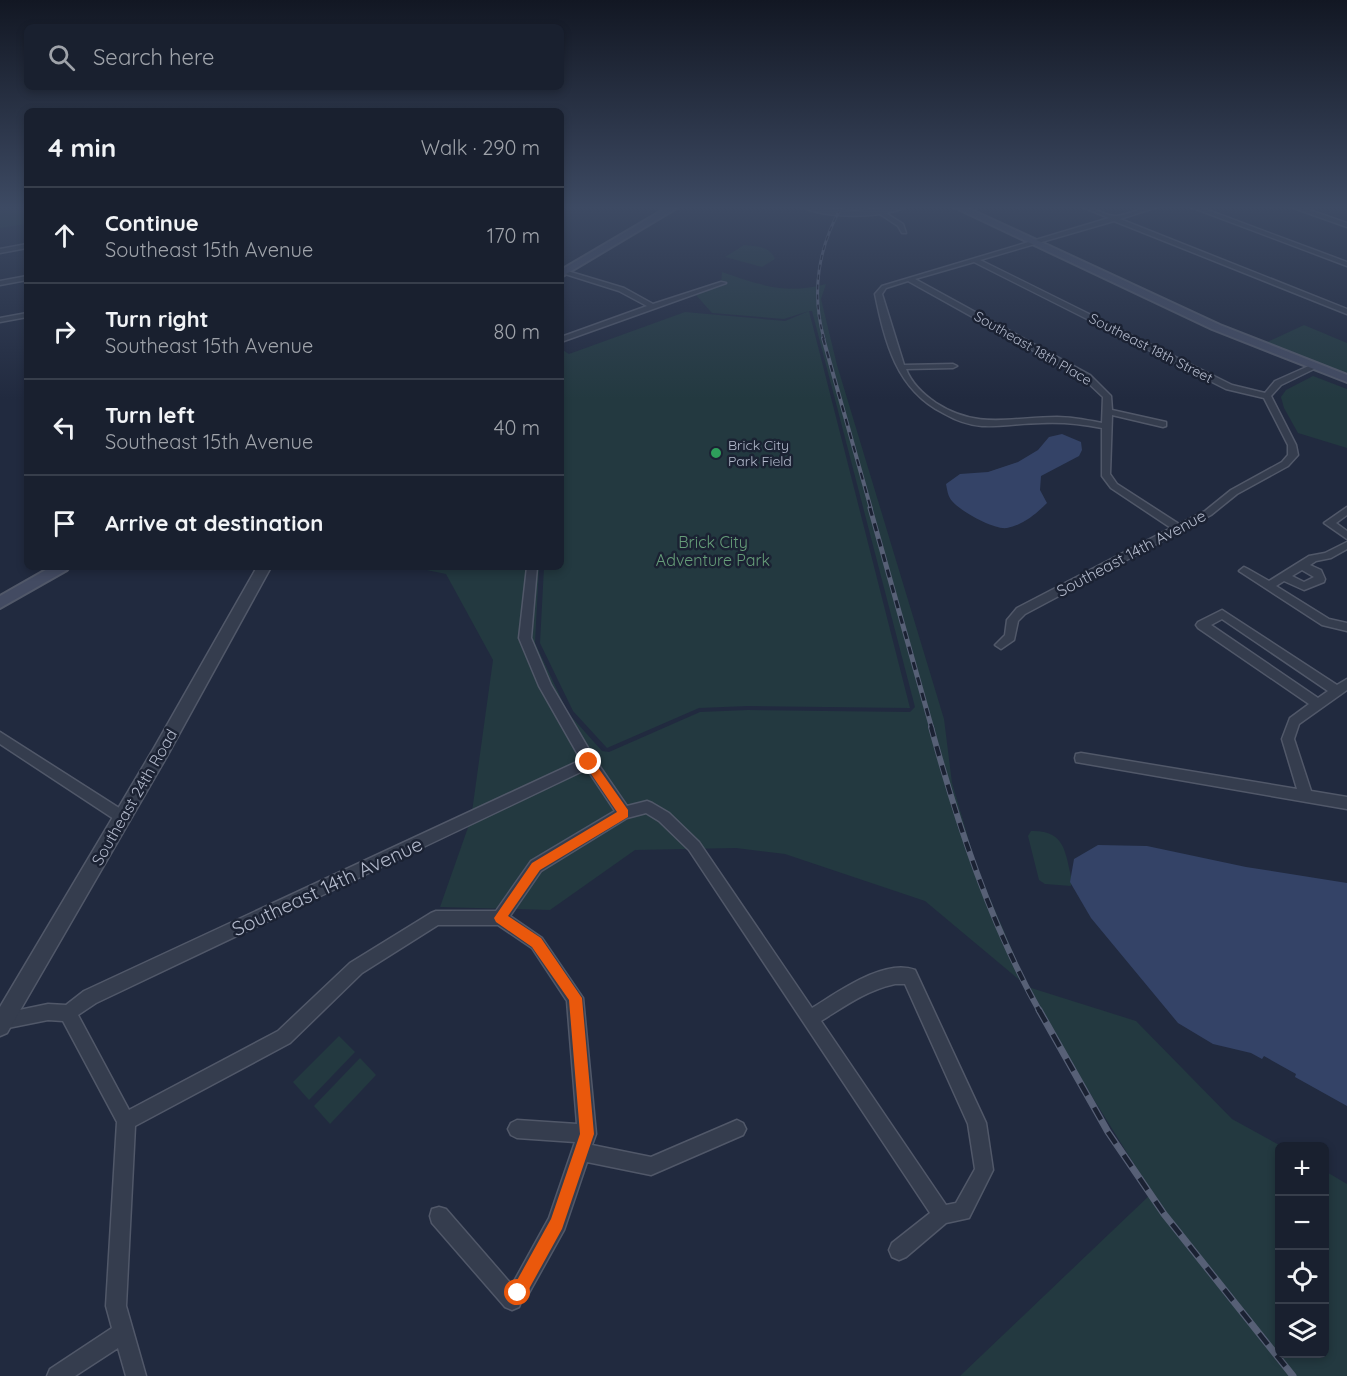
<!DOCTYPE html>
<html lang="en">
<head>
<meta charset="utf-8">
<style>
  body { margin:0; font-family:Quicksand,sans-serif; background:#262d3b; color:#f1f3f6 }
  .controls { position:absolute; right:18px; bottom:18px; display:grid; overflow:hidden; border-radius:9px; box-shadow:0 3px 9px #0003 }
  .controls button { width:54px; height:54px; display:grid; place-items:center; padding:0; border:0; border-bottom:2px solid #373e4b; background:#19202f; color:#f1f3f6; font:30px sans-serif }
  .stop { position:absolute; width:18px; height:18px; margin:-14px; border:4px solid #ea580c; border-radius:50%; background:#fff }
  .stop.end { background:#ea580c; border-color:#fff; box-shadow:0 2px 6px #0008 }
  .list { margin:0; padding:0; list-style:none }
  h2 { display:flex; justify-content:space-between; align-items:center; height:78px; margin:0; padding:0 24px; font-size:26px }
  h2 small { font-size:20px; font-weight:400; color:#9fa3aa }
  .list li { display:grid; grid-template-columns:39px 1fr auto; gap:18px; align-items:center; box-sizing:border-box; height:96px; padding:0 24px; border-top:2px solid #373e4b }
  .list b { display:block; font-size:22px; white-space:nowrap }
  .list p { margin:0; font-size:20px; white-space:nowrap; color:#9fa3aa }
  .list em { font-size:20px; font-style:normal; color:#9fa3aa }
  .icon { flex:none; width:33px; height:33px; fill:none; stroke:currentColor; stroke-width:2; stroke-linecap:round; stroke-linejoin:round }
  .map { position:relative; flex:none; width:1347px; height:1376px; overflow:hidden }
  .search { position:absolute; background:#19202f; box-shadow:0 3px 9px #0003; left:24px; top:24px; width:540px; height:66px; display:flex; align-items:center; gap:15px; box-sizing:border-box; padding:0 21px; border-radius:9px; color:#9fa3aa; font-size:22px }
  .panel { position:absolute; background:#19202f; box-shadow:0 3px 9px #0003; left:24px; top:108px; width:540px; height:462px; border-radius:9px }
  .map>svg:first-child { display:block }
  .green { fill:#233940 }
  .water { fill:#344367 }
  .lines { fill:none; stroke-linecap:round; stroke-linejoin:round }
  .minor-casing { stroke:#515869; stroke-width:3 }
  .tertiary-casing { stroke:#515869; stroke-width:3 }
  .secondary-casing { stroke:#515869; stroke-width:4 }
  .minor { fill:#353d4e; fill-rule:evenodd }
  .tertiary { fill:#353d4e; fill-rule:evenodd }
  .secondary { fill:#434b62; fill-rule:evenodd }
  .rail-far4-casing { stroke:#576076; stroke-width:3 }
  .rail-far3-casing { stroke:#576076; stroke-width:4 }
  .rail-far2-casing { stroke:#576076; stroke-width:5 }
  .rail-far1-casing { stroke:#576076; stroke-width:6 }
  .rail-casing { stroke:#576076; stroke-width:7 }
  .rail-far4 { stroke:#1b2233; stroke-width:1.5; stroke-dasharray:5; stroke-linecap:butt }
  .rail-far3 { stroke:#1b2233; stroke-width:2; stroke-dasharray:7; stroke-linecap:butt }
  .rail-far2 { stroke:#1b2233; stroke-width:3; stroke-dasharray:8; stroke-linecap:butt }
  .rail-far1 { stroke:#1b2233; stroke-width:4; stroke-dasharray:10; stroke-linecap:butt }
  .rail { stroke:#1b2233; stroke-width:4.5; stroke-dasharray:14; stroke-linecap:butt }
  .route { fill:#ea580c }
  .leisure-dot { fill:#2e9e5b; stroke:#1b2233; stroke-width:2 }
  .labels { text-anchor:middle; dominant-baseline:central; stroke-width:5; stroke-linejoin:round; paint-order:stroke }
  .far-street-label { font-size:14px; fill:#b1b8ca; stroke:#1b2233 }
  .far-poi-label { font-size:14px; fill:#b1b8ca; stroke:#1b2233; text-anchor:start }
  .park-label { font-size:16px; fill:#669d79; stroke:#1b2233 }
  .street-label { font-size:16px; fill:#b1b8ca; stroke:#1b2233 }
  .near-street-label { font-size:20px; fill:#b1b8ca; stroke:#1b2233 }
</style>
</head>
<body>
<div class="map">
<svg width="1347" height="1376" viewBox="0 0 1347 1376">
  <rect width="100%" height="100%" fill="#212a3f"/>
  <g class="green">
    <path d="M0,206H27V224L0,228Z"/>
    <path d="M744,245C756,246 770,246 775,259L762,267L725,257Z"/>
    <path d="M722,272C760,285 786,295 826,284L821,299L837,365L944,719L952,783L977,868L1028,987L1136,1021L1232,1119L1281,1146L1280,1354H1324L1325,1171L1347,1184V1376H960L1152,1193L1040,1013L1028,987L925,901L785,854L736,848L635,850L550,910L440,907L471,819L493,660L446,574L412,567H539L535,643L568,713L602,751L609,752L700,712L748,710L910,712L915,707L812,311H809L910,708L748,706L699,708L607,748L573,711L540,643L544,567H561V349L569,354L685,312L785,321L809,311L784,319L712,313L696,295L721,284Z"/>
    <path d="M1304,325L1347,343V375L1265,343Z"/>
    <path d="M1313,376L1347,389V448L1298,433L1284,408L1281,397L1286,390Z"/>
    <path d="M1031,831C1066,830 1065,853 1072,880L1071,886L1045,884L1039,880L1028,836Z"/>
    <path d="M339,1036L355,1052L309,1100L293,1082Z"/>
    <path d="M360,1058L376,1075L330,1124L314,1106Z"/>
  </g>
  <g class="water">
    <path d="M1062,434L1081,442L1082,450L1079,456L1041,476L1040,490L1047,503C1036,514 1023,525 1007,528C994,530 960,511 952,501C948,497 947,489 946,484L960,474L988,472L1018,462L1038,450L1049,437Z"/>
    <path d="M1098,845L1147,846L1246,867L1347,883V1106L1295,1077L1296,1074L1264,1056L1262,1059L1251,1053L1213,1044L1178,1023L1091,918L1070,882L1074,859Z"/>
  </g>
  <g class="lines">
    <g class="minor-casing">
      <g id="minor">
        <path d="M657,206H668L674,209L671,211Z"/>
        <path d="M1080,206C1093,206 1106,217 1117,216C1132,214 1144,206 1160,206L1120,219L1347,309V314L1114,221L980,260L1232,385L1265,393L1275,381L1311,365L1318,367L1281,385L1271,396L1296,445L1298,455L1288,466L1237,494L1211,515L1025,614L1018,621L1014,640L1001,649L995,645L1005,635L1007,620L1017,608L1171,528L1111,488L1102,476V428C1082,424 1062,422 1042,423C1022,423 1002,427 982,426C968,425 955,420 943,413C896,389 885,342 875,294L882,286L1109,218ZM974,262L1226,389L1264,398L1288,445V455L1282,462L1231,490L1205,511L1179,524L1117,484L1110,474L1112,415L1163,427L1166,426V422L1112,410L1111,396L1090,375L915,279ZM908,281L1084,379L1103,397L1102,423C1087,420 1072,417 1057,417C1011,417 978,430 936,403C923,394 912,384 906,369L953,368L957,366L953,364L904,365L882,294L886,288Z"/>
        <path d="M1188,206H1197L1347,262V266Z"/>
        <path d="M1288,206H1298L1347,223V227Z"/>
        <path d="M877,210H881L903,224L906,233H902L898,226L877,212Z"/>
        <path d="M27,244V248L0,253V249Z"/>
        <path d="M564,270L624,288L653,304L721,282L726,283L561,342V337L647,306L619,291L562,273L561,272Z"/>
        <path d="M27,276V280L0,285V281Z"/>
        <path d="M27,313V317L0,322V318Z"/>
        <path d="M1347,507V515L1336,523L1347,531V539L1324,523Z"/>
        <path d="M1347,542V549L1331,558L1316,561L1310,565L1321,570L1325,579L1324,582L1304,590L1284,581L1276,586L1329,619L1347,623V631L1322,625L1239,571L1244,567L1248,569L1269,581L1309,556L1325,553ZM1302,570L1314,577L1304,582L1292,576Z"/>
        <path d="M527,567H537L531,638L551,685L594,758L627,806L647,801L652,803L669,813L699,842L812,1008C837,993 884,958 915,970L986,1123L993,1170L969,1218L946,1223L906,1257L899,1260L892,1257L889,1250L892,1243L930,1213L689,850L659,821L646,813L627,818L541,871L510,916L542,938L583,998L596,1134L592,1145L651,1157L737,1120L743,1123L746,1129L743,1135L651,1175L587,1162L564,1230L525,1300L521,1302L519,1307L512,1310L505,1307L432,1223L430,1216L432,1209L439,1207L446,1209L512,1285L549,1218L575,1142L517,1138L511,1135L508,1129L511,1123L517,1120L577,1124L567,1001L532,948L498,925H438L362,973L290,1043L135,1126L126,1306L146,1376H126L118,1348L75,1376H47L50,1369L112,1328L106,1306L117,1122L63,1021L48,1020L3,1029L0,1028V1014L48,1004L66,1005L84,991L581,760L539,686L519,638ZM587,769L615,811L531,861L496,911H436L431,913L350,963L278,1031L129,1110L78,1015L96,1003ZM895,984H905L968,1124L975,1169L956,1203L946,1205L821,1021C845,1006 867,990 895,984Z"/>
        <path d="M1222,610L1337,685L1347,679V690L1299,724L1294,739L1311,791L1347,797V809L1076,762L1075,758L1076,754L1081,753L1297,789L1282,739L1290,718L1309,704L1198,628L1196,625L1198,622ZM1222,619L1328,691L1318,698L1211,625Z"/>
        <path d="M0,732L127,813L129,817L127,821L122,823L117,821L0,744Z"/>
      </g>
    </g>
    <g class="tertiary-casing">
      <g id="tertiary">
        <path d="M800,206L854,211L908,206C883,219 825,219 800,206Z"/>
        <path d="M257,567H271L166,758L7,1033L0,1036V1007L154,748Z"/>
      </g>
    </g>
    <g class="secondary-casing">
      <g id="secondary">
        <path d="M670,206H680L561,277V270Z"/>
        <path d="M952,206H963L1220,325L1347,375V382L1212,329Z"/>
        <path d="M51,567H69L67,570L0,608V596Z"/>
      </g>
    </g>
    <use href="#minor" class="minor"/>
    <use href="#tertiary" class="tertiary"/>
    <use href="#secondary" class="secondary"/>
    <g class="rail-far4-casing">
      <path id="rail-far4" d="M824,339C811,293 818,247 842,206"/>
    </g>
    <g class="rail-far3-casing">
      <path id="rail-far3" d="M823,338L871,509"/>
    </g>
    <g class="rail-far2-casing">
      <path id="rail-far2" d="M870,508L932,729"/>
    </g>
    <g class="rail-far1-casing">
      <path id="rail-far1" d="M931,727C958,825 990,923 1040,1012"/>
    </g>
    <g class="rail-casing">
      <path id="rail" d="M1039,1010L1108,1132L1164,1214L1293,1376"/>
    </g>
    <use href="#rail-far4" class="rail-far4"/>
    <use href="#rail-far3" class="rail-far3"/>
    <use href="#rail-far2" class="rail-far2"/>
    <use href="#rail-far1" class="rail-far1"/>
    <use href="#rail" class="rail"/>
  </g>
  <linearGradient id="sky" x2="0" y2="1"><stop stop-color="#121723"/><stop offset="0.52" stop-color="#3d4a63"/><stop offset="1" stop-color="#3d4a63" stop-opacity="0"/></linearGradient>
  <rect width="1347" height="399" fill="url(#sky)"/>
  <path class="route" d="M589,758L592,759L628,810V817L540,870L508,916L541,938L582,998L594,1134L562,1229L524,1298L518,1301L513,1298L510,1293L551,1219L580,1134L569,1000L532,947L496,922L494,918L532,863L617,812L585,765V759Z"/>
  <circle class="leisure-dot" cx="716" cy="453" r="6"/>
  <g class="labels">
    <g class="far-street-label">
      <text transform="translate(1033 348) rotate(30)">Southeast 18th Place</text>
      <text transform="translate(1151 348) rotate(27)">Southeast 18th Street</text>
    </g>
    <g class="far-poi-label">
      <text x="728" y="445">Brick City<tspan x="728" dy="16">Park Field</tspan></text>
    </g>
    <g class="park-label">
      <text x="713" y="542">Brick City<tspan x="713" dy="18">Adventure Park</tspan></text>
    </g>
    <g class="street-label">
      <text transform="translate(1131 553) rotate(-28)">Southeast 14th Avenue</text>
      <text transform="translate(134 797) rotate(-60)">Southeast 24th Road</text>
    </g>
    <g class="near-street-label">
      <text transform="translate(327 886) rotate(-25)">Southeast 14th Avenue</text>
    </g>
  </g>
</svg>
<div class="controls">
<button>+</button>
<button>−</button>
<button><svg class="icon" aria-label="locate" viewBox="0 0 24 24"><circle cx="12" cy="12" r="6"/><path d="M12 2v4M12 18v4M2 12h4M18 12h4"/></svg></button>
<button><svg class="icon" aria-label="layers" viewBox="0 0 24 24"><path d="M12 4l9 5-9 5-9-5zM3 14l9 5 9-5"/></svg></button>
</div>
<div class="stop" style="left:518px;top:1293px"></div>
<div class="stop end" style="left:589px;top:762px"></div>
<div class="search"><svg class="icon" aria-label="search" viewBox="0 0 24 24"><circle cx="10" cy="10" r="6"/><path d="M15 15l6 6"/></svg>Search here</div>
<section class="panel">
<h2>4 min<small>Walk · 290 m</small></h2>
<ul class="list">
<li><svg class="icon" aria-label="ahead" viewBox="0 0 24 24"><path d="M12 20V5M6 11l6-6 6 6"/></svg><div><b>Continue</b><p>Southeast 15th Avenue</p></div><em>170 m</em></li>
<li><svg class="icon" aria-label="right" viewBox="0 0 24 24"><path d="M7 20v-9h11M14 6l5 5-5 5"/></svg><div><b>Turn right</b><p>Southeast 15th Avenue</p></div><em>80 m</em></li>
<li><svg class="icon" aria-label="left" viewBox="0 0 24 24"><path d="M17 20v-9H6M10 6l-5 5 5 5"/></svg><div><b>Turn left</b><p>Southeast 15th Avenue</p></div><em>40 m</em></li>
<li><svg class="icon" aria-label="arrive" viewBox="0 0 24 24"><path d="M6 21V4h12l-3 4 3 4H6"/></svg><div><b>Arrive at destination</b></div></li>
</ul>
</section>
</div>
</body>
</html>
